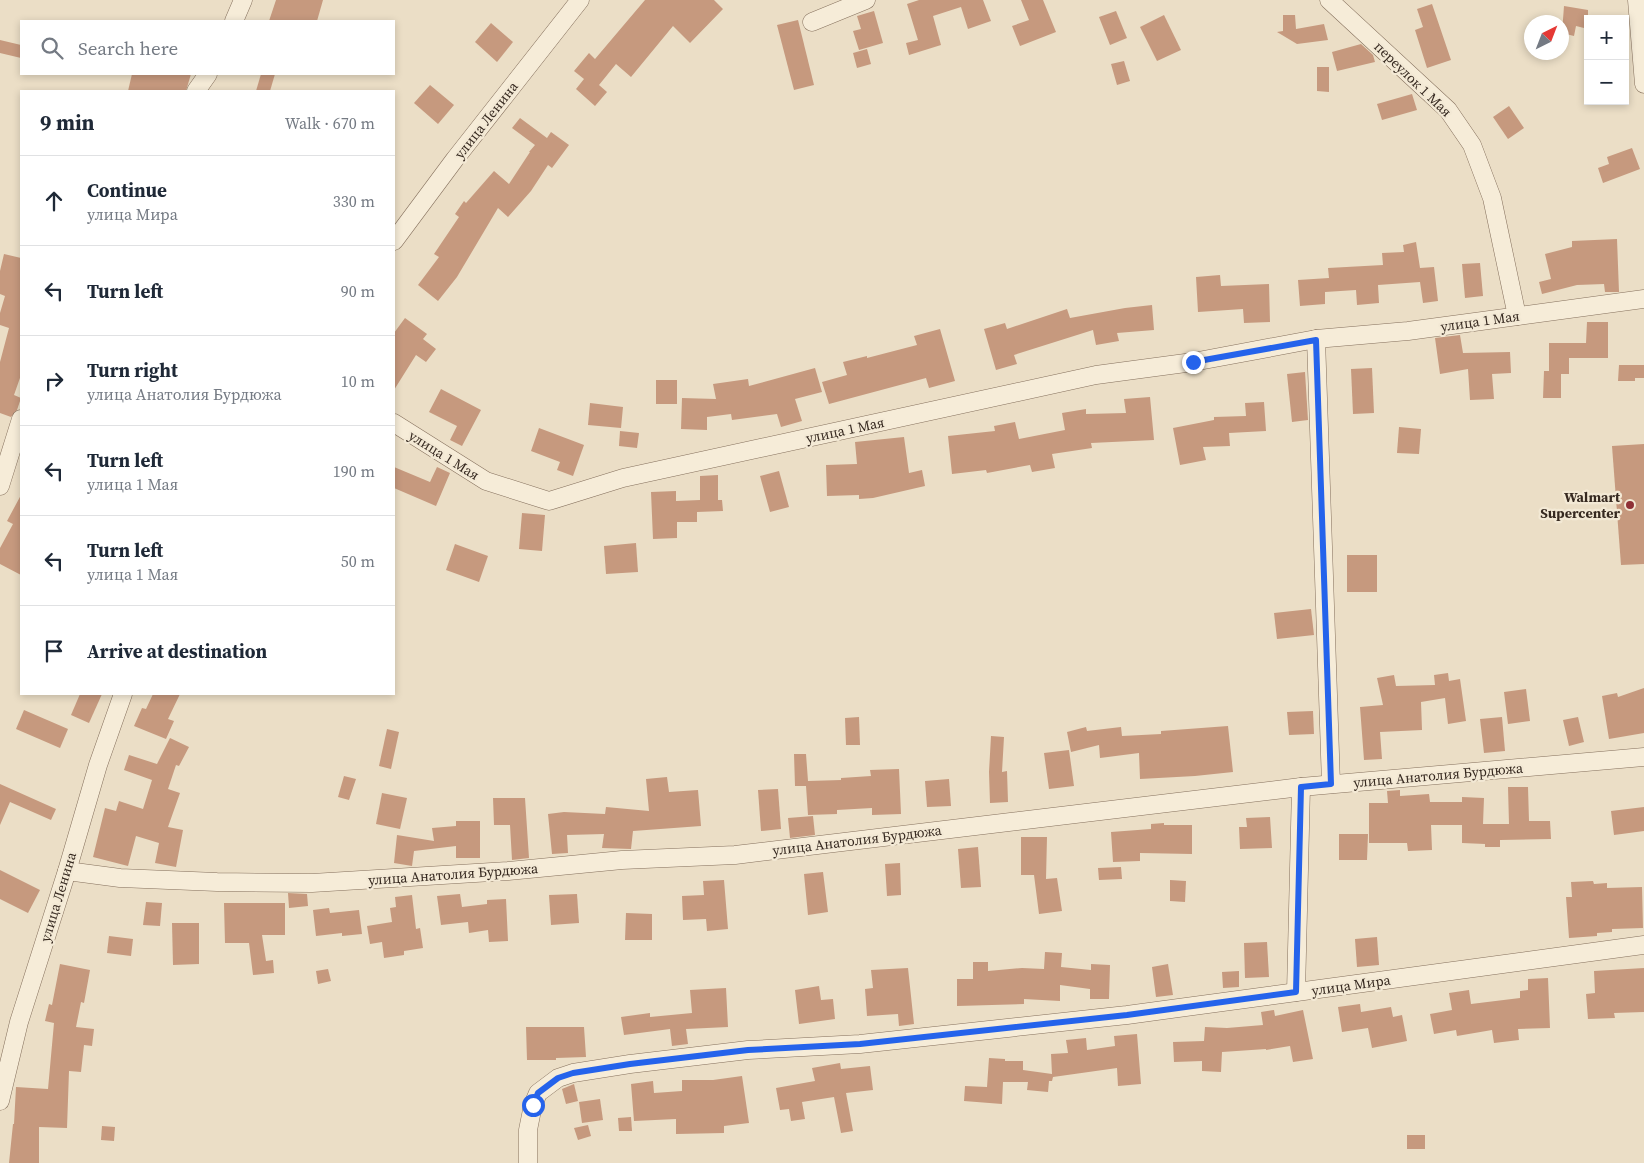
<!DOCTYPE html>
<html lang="en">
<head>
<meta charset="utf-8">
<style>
  body { margin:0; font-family:"Source Serif 4",serif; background:#f2f2f3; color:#1f2937 }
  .controls { position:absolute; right:15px; top:15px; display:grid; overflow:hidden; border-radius:0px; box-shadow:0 2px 8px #0003 }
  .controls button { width:45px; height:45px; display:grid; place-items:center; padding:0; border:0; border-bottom:1px solid #e0e1e3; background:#fff; color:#1f2937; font:25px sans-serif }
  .compass { position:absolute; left:1524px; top:15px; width:45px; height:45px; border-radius:50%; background:#fff; box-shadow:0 2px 8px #0003; rotate:42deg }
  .stop { position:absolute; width:15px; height:15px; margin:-11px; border:4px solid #2563eb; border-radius:50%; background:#fff }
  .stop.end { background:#2563eb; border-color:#fff; box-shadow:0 1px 5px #0008 }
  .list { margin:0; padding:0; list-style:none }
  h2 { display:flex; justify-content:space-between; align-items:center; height:65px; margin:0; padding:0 20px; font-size:21px }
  h2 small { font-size:16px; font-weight:400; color:#747a83 }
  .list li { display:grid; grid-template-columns:32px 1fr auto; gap:15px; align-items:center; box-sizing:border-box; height:90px; padding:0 20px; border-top:1px solid #e0e1e3 }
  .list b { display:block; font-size:19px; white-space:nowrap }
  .list p { margin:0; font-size:16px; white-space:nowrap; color:#747a83 }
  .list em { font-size:16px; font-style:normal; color:#747a83 }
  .icon { flex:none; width:28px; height:28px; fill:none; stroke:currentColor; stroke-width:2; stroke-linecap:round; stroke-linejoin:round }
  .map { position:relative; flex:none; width:1644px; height:1163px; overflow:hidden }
  .search { position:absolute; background:#fff; box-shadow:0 2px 8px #0003; left:20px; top:20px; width:375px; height:55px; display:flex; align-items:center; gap:12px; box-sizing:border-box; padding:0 18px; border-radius:0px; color:#747a83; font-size:19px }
  .panel { position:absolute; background:#fff; box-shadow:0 2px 8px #0003; left:20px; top:90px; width:375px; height:605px; border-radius:0px }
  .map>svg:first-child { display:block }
  .building { fill:#c6997e }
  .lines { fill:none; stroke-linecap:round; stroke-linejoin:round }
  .minor-casing { stroke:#85705d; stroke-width:19 }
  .minor { stroke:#f6ecd8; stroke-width:18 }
  .route { stroke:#2563eb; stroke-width:6 }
  .poi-dot { fill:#8f3136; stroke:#f3e9d5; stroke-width:2 }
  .labels { text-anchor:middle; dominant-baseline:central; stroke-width:4.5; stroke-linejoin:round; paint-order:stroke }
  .street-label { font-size:14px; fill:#362920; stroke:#f3e9d5 }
  .poi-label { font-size:14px; font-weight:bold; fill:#362920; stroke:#f3e9d5; text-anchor:end }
</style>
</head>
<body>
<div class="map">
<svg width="1644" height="1163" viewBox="0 0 1644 1163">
  <rect width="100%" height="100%" fill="#ebdec6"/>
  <g class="building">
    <path d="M276,0H323L317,21H269Z"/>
    <path d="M645,0H714L723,9L690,43L673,26L631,77L616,64L599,85L607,92L595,106L576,89L584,79L574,71L589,53L595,59Z"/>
    <path d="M919,0H983L991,21L968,29L961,7L933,16L941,45L909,55L906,43L918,40L907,4Z"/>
    <path d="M1021,0H1043L1056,32L1020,46L1012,26L1029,20Z"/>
    <path d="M1432,4L1451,60L1427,68L1415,30L1423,27L1417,9Z"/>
    <path d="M1564,6L1588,10V29L1576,26L1574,36L1562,33Z"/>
    <path d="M874,11L883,43L859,50L853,31L861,29L857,16Z"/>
    <path d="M1116,11L1127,38L1110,45L1099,17Z"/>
    <path d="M1164,15L1181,50L1157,61L1140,27Z"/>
    <path d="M1283,15H1295L1296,29L1324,24L1328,40L1297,44L1277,32L1283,31Z"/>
    <path d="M798,20L814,85L794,90L777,25Z"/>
    <path d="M491,23L513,42L497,62L475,42Z"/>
    <path d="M0,40L21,45V58L0,53Z"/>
    <path d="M1361,44L1373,55L1375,62L1337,71L1332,52Z"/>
    <path d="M867,49L871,64L857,68L853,53Z"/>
    <path d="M1124,61L1130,81L1117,85L1111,64Z"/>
    <path d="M1317,67H1329V92L1317,91Z"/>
    <path d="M132,74H191L186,91H128Z"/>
    <path d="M261,74H275L270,91H256Z"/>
    <path d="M430,85L454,105L438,124L414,103Z"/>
    <path d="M1412,94L1417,110L1382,120L1377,104Z"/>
    <path d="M1509,106L1524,128L1508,139L1493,117Z"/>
    <path d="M520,118L547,138L551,132L569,145L552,168L548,165L531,191L508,217L498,208L457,277L438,301L418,285L439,257L434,254L459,217L455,214L464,201L466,203L494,171L509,184L530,152H529L535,145L512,128Z"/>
    <path d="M1632,148L1640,169L1603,183L1598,168L1609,164L1607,157Z"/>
    <path d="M1617,239L1619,292H1605L1604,284L1577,285L1542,294L1539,282L1551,279L1545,254L1572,247V241Z"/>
    <path d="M1416,242L1420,268L1434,267L1438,301L1423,303L1420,282L1378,285L1379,303L1357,305L1356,290L1325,292V304L1300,306L1298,280L1329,278L1328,268L1383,265L1382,253L1404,252L1403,245Z"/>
    <path d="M4,254L21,258V375L14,395L21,398L17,410L11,417L0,413V362L9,328L0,325V313L5,296L0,294V271Z"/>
    <path d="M1480,263L1483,296L1465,298L1462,264Z"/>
    <path d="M1220,275L1221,286L1269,284L1270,322L1244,323L1243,309L1198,312L1196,277Z"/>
    <path d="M1152,305L1154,330L1117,333L1119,341L1096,345L1093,330L1014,355L1017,364L996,370L984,329L1005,323L1007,329L1067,309L1070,318L1125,308Z"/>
    <path d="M405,318L427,334L423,339L436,349L426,362L416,355L394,390V333Z"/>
    <path d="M1587,322H1608V358H1569V374H1561V398H1543L1544,371H1549V343H1586Z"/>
    <path d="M940,329L955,381L929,388L926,378L829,404L822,382L847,375L843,362L867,356V358L917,345L914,336Z"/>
    <path d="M1460,335L1463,353L1510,352L1511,373L1492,374L1494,399L1470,400L1468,369L1440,374L1435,338Z"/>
    <path d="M1619,365H1644V378H1635V381H1618Z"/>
    <path d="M815,368L822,392L795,399L802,421L781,427L777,414L732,420L731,414L707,417V430L681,429L682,398L716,399L713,384L748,379L749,386Z"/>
    <path d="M1372,368L1374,413L1353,414L1351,369Z"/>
    <path d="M1305,372L1308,420L1292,422L1287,374Z"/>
    <rect x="656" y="380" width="21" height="24"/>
    <path d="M441,389L481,410L462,446L450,440L457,426L429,412Z"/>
    <path d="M1150,397L1154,440L1091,443L1092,448L1052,454L1055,468L1032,472L1030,465L987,473L986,470L952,474L948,436L995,431L994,426L1015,422L1019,439L1065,430L1062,413L1086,409V414L1126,413L1124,399Z"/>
    <path d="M1264,402L1266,431L1229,433L1230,446L1203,447L1206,460L1180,465L1173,428L1214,420V417L1246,416L1245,403Z"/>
    <path d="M590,403L623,407L621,428L588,425Z"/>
    <path d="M1399,427L1421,429L1419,454L1397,453Z"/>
    <path d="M539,428L584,445L573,476L557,470L560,462L531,451Z"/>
    <path d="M620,431L639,433L637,448L619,446Z"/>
    <path d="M904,437L909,473L922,470L925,486L873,498L859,499V495L827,496L826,465L857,464L855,442Z"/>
    <path d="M1644,444V564L1621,565L1612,446Z"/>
    <path d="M394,467L430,482L437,467L450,473L436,506L394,488Z"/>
    <path d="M779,471L789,507L770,512L760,476Z"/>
    <path d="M718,475V500H722L723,511L697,512V522H677V538L653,539L651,492L676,491V501L700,500V476Z"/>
    <path d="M21,495V575L0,564V548L13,524L7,521Z"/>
    <path d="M522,513L545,515L542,551L519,549Z"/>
    <path d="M636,543L638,572L606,574L604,546Z"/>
    <path d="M455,544L488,556L479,582L446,570Z"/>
    <rect x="1347" y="555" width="30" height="37"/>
    <path d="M1311,609L1314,635L1277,639L1274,613Z"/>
    <path d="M1448,673L1449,681L1460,679L1466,721L1448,724L1445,698L1421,702L1422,730L1380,732L1382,759L1364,760L1360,707L1383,705L1377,678L1394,675L1396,686L1435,685L1434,675Z"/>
    <path d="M1644,688V733L1609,739L1602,696L1617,693L1618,697Z"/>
    <path d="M1526,689L1530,721L1508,724L1504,692Z"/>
    <path d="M80,694H102L89,723L71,715Z"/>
    <path d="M153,694H180L168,719L174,721L166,739L134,726L142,708L146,709Z"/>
    <path d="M24,710L68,729L60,748L16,729Z"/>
    <path d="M1313,711L1314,734L1289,735L1287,712Z"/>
    <path d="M859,717L860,745H846L845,718Z"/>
    <path d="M1502,717L1505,751L1484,753L1480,719Z"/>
    <path d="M1578,717L1584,742L1569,746L1563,720Z"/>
    <path d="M1228,726L1233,772L1195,776L1140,779L1139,753L1100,758L1099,745L1071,752L1067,732L1086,727L1087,731L1121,727L1122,736L1161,734V731Z"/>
    <path d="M387,729L399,732L391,769L379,766Z"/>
    <path d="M991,736L1004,737L1002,772L1007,771L1008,802L990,803L989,772Z"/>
    <path d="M170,738L189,747L179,766L176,765L168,789L180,793L168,827L183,830L176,867L155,863L159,843L136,836L128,866L93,857L105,808L116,811L119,801L143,809L152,780L124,770L129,755L157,764Z"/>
    <path d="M1069,750L1074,786L1049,789L1044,753Z"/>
    <path d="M794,754H806L808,781L841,780V778L871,776L870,770L899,769L901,814L872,815V808L837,810V814L808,815L806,786H795Z"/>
    <path d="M344,776L356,779L349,800L338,797Z"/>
    <path d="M667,777L669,792L698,790L701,826L633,831L631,849L602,848L604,834L567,835L568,853L552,854L548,814L564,812L605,814L606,807L649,811L646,779Z"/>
    <path d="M949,779L951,806L927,807L925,781Z"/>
    <path d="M0,784L56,809L51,820L10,802L0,825Z"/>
    <path d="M1508,787H1528L1529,821H1550L1551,839L1500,840V847H1485V844L1462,843V825H1431L1432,850L1408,851L1407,843H1369V803H1388L1387,791L1400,790V796L1429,794L1430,802H1462V797L1484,798L1483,824H1509Z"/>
    <path d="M778,789L781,829L761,831L758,790Z"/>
    <path d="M382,793L407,798L400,829L376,824Z"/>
    <path d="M493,798H525L529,858L512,860L510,825H494Z"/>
    <path d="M1644,807V831L1614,835L1611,811Z"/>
    <path d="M813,816L815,835L790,838L788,818Z"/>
    <path d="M1270,817L1272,848L1240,849L1239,827H1247L1246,818Z"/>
    <path d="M456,821H480V858H456V846L414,851L412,866L394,863L397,835L434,841L432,828L456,826Z"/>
    <path d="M1164,823V825H1192V854L1140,853V861L1113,862L1111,832L1151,829V824Z"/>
    <path d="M1339,834H1368L1367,860H1339Z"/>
    <path d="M1021,837H1047L1046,879L1057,878L1062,911L1039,914L1034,875H1021Z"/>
    <path d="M978,847L981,887L961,888L958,849Z"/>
    <path d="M900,863L901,895L887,896L885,864Z"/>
    <path d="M1121,867L1122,879L1099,880L1098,868Z"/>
    <path d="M0,870L40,890L28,913L0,899Z"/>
    <path d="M823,872L828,912L808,915L804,874Z"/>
    <path d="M724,880L728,929L707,931L706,919L683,920L682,896L704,895L703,881Z"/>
    <path d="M1170,880L1186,881L1185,902L1170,901Z"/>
    <path d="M1593,881L1594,884L1607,883V888L1642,887L1643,928L1612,929V932L1597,933V936L1569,938L1566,897H1572L1571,882Z"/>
    <path d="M288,893L307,894L308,906L289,908Z"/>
    <path d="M460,894L462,907L487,904V900L506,899L508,941L489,942L488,930L469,933L468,922L441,925L437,896Z"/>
    <path d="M577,894L579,923L551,925L549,895Z"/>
    <path d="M412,895L416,929L420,928L423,948L404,951V955L384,958L382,942L370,944L367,926L392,922L390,908L396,907L395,897Z"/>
    <path d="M146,902L162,903L160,926L143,925Z"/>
    <path d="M224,903H285V935H262L266,961L273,960L274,973L253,975L249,943H225Z"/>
    <path d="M329,908L330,913L359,910L362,934L342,936V933L316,936L313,910Z"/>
    <path d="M626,913L652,914V940H625Z"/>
    <path d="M172,923H199V964L173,965Z"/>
    <path d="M109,936L133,939L131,956L107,953Z"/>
    <path d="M1377,937L1379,965L1357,967L1355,939Z"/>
    <path d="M1267,942L1269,977L1245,978L1244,943Z"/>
    <path d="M1045,952L1062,953L1061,967L1091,970V964L1110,965L1109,999H1090V989L1060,985V1001L1024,999V1004L957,1006V979H973V962H988V971L1022,968L1044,969Z"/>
    <path d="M60,964L90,970L84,1003L81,1002L76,1027L94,1029L92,1046L84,1045L81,1072L69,1071L67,1128L39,1127V1163H9L13,1124H14L16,1087L48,1089L54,1023L45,1021L49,1004L52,1005Z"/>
    <path d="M1168,964L1173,995L1156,997L1152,967Z"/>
    <path d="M908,968L914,1024L899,1026L898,1014L867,1016L865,989L873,988L871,970Z"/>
    <path d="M1644,968V1012L1614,1013L1615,1018L1588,1019L1586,994L1595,993L1594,971Z"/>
    <path d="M328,969L331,981L318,984L316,971Z"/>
    <path d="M1239,971V987L1223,988L1222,972Z"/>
    <path d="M1548,978L1550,1028L1518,1029L1519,1040L1494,1043L1492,1030L1457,1036L1456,1030L1434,1034L1430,1014L1452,1010L1449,993L1469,990L1471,1004L1520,998V991L1528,990V979Z"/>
    <path d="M819,986L821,1000L833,999L835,1019L799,1024L795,990Z"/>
    <path d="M726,988L728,1027L686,1029L688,1044L672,1046L670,1029L624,1035L621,1017L650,1013V1017L692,1013L690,990Z"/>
    <path d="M1360,1004L1361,1012L1391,1007L1393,1017L1402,1015L1407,1041L1372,1048L1368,1028L1342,1032L1338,1007Z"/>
    <path d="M1274,1010L1275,1016L1303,1010L1313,1059L1293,1062L1290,1046L1266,1050V1049L1222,1052L1221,1072L1202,1071V1061L1174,1062L1173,1042L1204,1041L1205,1027L1227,1028L1263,1025L1261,1012Z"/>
    <path d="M526,1027H584L586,1057L556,1058V1060H527Z"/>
    <path d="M1137,1034L1141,1084L1118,1086L1117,1068L1053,1077L1052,1081H1049L1048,1092L1027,1090L1028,1082H1003L1002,1104L964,1101L965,1086L987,1087L989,1058L1005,1059V1061H1023V1070L1052,1074L1051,1054L1068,1053L1066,1040L1086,1038L1087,1050L1115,1046L1114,1036Z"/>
    <path d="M840,1063L841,1069L870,1066L873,1090L846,1093L853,1131L841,1133L834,1097L802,1102L805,1119L791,1121L789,1109L780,1110L776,1088L815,1081L812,1068Z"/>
    <path d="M742,1076L749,1123L724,1126V1133L676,1134V1119L634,1121L631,1084L653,1081L654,1093L682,1091V1080H713Z"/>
    <path d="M574,1084L578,1101L566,1104L562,1089Z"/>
    <path d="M600,1099L603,1120L582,1123L579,1102Z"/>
    <path d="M631,1117L632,1131H619L618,1118Z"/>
    <path d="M588,1125L591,1136L578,1140L574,1128Z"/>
    <path d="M102,1126L115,1127L114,1141L101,1140Z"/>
    <rect x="1407" y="1135" width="18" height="14"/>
  </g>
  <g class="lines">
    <g class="minor-casing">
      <g id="minor">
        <path d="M1329,0L1448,110L1472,145L1492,198L1517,316"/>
        <path d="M1637,0L1644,84"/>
        <path d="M234,21L243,0"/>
        <path d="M812,22L866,0"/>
        <path d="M196,91L208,74"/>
        <path d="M394,241L455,159L580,0"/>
        <path d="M1316,339L1331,784"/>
        <path d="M394,423L486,481L549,501L623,478L1096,375L1193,362L1316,339L1408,331L1644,299"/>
        <path d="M0,486L21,419"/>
        <path d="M67,871L120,878L217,882L312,883L508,871L622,860L735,855L1301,787L1644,757"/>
        <path d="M1296,992L1301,787"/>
        <path d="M0,1101L19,1022L67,871L98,765L123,694"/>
        <path d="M528,1163V1130L533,1105L538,1093L558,1078L573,1073L630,1064L748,1050L860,1044L1127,1015L1644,945"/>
      </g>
    </g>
    <use href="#minor" class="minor"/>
  </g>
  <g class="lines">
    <path class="route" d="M533,1105L538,1093L558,1078L573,1073L630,1064L748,1050L860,1044L1127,1015L1296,992L1301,787L1331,784L1316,340L1193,362"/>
  </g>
  <circle class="poi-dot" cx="1630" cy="505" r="5"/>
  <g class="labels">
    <g class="street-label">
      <text transform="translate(1413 79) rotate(44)">переулок 1 Мая</text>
      <text transform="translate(486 120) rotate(-52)">улица Ленина</text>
      <text transform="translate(1480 321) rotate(-8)">улица 1 Мая</text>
      <text transform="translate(845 430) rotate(-12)">улица 1 Мая</text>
      <text transform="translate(444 455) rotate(32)">улица 1 Мая</text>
      <text transform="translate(1438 775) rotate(-5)">улица Анатолия Бурдюжа</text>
      <text transform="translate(857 840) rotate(-7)">улица Анатолия Бурдюжа</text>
      <text transform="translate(453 874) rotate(-4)">улица Анатолия Бурдюжа</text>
      <text transform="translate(58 897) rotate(-73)">улица Ленина</text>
      <text transform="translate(1351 985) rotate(-8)">улица Мира</text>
    </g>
    <g class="poi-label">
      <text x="1620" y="497">Walmart<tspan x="1620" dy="16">Supercenter</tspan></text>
    </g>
  </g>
</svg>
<div class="controls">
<button>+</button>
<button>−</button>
</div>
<svg class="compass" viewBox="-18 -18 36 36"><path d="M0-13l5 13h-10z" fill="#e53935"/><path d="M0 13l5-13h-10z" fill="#747a83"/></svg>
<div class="stop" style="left:533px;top:1105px"></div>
<div class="stop end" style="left:1193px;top:362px"></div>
<div class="search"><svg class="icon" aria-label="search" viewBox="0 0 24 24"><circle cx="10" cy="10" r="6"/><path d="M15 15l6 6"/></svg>Search here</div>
<section class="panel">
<h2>9 min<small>Walk · 670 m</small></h2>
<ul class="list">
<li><svg class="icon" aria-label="ahead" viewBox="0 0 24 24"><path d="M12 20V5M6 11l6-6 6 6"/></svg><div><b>Continue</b><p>улица Мира</p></div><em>330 m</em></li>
<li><svg class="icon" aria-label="left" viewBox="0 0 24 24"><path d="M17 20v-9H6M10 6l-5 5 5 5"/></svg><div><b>Turn left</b></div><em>90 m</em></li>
<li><svg class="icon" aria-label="right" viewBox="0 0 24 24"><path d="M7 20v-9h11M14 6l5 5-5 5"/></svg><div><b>Turn right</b><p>улица Анатолия Бурдюжа</p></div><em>10 m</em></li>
<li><svg class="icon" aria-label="left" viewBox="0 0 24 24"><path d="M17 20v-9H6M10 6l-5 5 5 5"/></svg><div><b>Turn left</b><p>улица 1 Мая</p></div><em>190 m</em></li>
<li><svg class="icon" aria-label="left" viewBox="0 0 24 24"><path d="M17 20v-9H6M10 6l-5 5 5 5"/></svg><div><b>Turn left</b><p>улица 1 Мая</p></div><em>50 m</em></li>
<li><svg class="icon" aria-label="arrive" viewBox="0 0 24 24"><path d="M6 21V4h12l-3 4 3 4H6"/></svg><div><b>Arrive at destination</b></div></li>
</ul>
</section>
</div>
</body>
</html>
